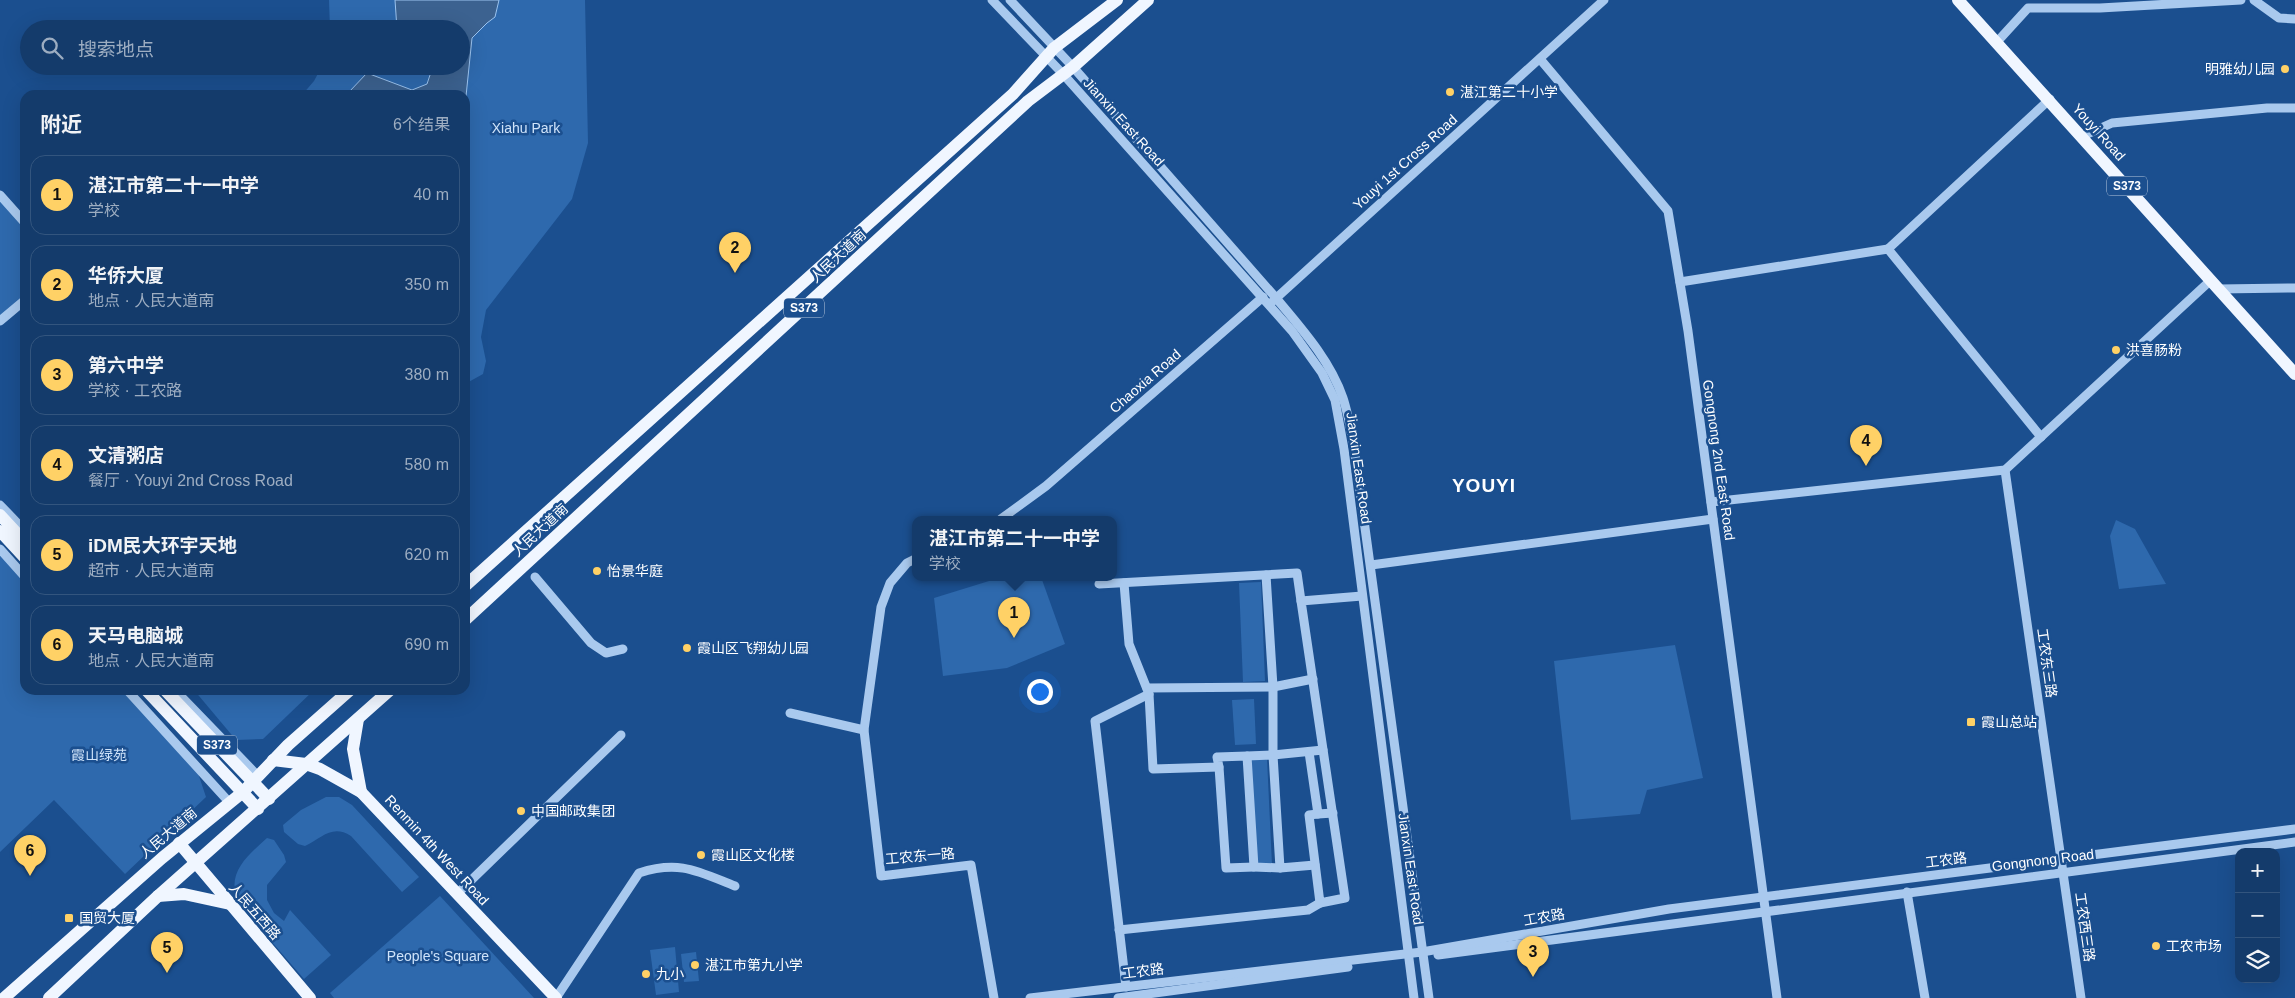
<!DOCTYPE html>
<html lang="zh">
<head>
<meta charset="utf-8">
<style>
  body { margin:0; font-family:Helvetica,"Noto Sans SC",sans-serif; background:#214673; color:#f1f3f6 }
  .controls { position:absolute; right:15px; bottom:15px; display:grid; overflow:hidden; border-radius:10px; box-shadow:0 5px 20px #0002 }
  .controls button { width:45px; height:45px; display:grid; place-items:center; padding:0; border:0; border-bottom:1px solid #33557e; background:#143b6b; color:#f1f3f6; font:25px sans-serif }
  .you { position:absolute; left:1039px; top:691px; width:18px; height:18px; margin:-12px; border:4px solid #fff; border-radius:50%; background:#1a73e8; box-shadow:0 0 0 8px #1a73e833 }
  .badge { display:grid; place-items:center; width:32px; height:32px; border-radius:50%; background:#ffd166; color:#111; font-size:16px; font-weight:700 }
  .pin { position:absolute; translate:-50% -41px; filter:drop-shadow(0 1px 2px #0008) }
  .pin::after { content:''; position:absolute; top:26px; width:18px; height:15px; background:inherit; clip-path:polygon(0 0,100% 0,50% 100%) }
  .popup { position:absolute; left:912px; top:516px; width:205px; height:65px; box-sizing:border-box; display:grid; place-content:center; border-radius:10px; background:#143b6b; filter:drop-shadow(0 1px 4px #0005); font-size:16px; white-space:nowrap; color:#9dadc1 }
  .popup b { font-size:19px; color:#f1f3f6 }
  .popup::after { content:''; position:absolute; left:50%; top:100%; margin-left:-10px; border:10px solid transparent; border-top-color:#143b6b }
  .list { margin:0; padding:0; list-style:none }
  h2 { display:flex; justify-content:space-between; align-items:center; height:65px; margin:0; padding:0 20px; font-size:21px }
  h2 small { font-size:16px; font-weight:400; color:#9dadc1 }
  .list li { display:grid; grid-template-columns:32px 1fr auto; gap:15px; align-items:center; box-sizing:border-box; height:80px; margin:0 10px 10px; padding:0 10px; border:1px solid #33557e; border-radius:15px }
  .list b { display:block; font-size:19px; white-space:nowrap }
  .list p { margin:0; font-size:16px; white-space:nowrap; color:#9dadc1 }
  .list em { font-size:16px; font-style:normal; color:#9dadc1 }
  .icon { flex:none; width:28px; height:28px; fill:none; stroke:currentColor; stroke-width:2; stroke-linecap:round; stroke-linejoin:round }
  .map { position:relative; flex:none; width:2295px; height:998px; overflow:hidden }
  .search { position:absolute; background:#143b6b; box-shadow:0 5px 20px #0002; left:20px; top:20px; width:450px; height:55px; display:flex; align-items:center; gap:12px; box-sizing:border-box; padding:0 18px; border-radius:28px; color:#9dadc1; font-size:19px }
  .panel { position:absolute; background:#143b6b; box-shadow:0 5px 20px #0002; left:20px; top:90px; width:450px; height:605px; border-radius:15px }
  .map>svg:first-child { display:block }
  .green { fill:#2e69ad }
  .water { fill:#3c6290; stroke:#9cc4f0 }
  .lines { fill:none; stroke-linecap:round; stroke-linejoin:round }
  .minor { stroke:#a9c9ee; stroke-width:9 }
  .major { stroke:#f0f6ff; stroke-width:12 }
  .poi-dot { fill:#ffd166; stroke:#1b4f8f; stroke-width:2 }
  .labels { text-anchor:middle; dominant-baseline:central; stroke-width:5; stroke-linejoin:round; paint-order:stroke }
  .shield { fill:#1b4f8f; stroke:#bbcadd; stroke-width:1 }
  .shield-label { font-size:12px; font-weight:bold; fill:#fff }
  .poi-label { font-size:14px; fill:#fff; stroke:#1b4f8f; text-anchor:start }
  .street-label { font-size:14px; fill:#fff; stroke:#1b4f8f }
  .park-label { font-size:14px; fill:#cfe3fa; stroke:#1b4f8f }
  .district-label { font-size:19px; font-weight:bold; letter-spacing:1px; fill:#fff; stroke:#1b4f8f }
</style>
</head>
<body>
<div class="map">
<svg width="2295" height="998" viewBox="0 0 2295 998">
  <rect width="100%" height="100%" fill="#1b4f8f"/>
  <g class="green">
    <path d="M329,0H395L397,29H330Z"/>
    <path d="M499,0H585L588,143L572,199L486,310L481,337L486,361L483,374L465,384V106C470,86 464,55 472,38C476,30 488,22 495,17Z"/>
    <path d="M322,66H426L430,75L427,85L412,90L367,74L349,92V95H302L314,81Z"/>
    <path d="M0,195L25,223V300L0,321Z"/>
    <path d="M2116,520L2135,529L2166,584L2119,589L2110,536Z"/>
    <path d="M0,552L25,579V690H127L195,764L206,797L125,874L54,800L0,852Z"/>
    <path d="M1002,577H1041L1065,644L1007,668L943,676L934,598Z"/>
    <path d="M1261,582L1265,681L1243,682L1239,583Z"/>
    <path d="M1675,645L1703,778L1647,790L1640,814L1571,820L1554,661Z"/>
    <path d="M194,690H314L263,739L236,740Z"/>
    <path d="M1254,699L1256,744L1235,745L1232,700Z"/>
    <path d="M1267,759L1272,865L1255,866L1250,760Z"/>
    <path d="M326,797H339L352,805L419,877L402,892L351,836C332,824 322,838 305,846L298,844L284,832L283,825L301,810Z"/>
    <path d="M267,838L274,840L284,855L286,862L267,885V900L274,913L284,921L290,910L331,955L304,979L239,904C225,874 246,857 267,838Z"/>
    <path d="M440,896L534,998H334L330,993Z"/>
    <path d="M675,947L679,992L656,995L650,950Z"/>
    <path d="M696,952L699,981L684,982L681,954Z"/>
  </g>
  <path class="water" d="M395,0H499L495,17L487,23L472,38L465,106V95H349V92L367,73L412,90L427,84L430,75L426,66H461V29H397Z"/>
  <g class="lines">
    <g class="minor">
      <path d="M992,0L1063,74L1292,331L1322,373L1335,400L1344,449L1414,998"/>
      <path d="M1010,0L1073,67L1276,298C1301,328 1330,360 1343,398C1348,413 1351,431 1354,447L1429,998"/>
      <path d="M2254,0L2279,18L2295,19"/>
      <path d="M1996,43L2028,8H2100L2241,0"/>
      <path d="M1540,59L1668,211L1688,331L1777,998"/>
      <path d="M2083,136L2112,123L2267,108H2295"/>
      <path d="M0,195L25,223"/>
      <path d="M1888,249L2050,99"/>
      <path d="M1680,282L1888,249L2041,437"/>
      <path d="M2219,289L2295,288"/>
      <path d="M1273,301L1604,0"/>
      <path d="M0,321L25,300"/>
      <path d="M2005,470L2081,998"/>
      <path d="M1711,502L2005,470L2211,280"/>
      <path d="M0,505L25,531"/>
      <path d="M1001,519L1046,486L1263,297"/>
      <path d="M0,549L25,577"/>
      <path d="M915,559L907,563L890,583L881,607L864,730L881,876L971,865L994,998"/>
      <path d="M1371,565L1713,519"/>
      <path d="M1266,575L1273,687V755L1323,750"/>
      <path d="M535,577L591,643L606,653L623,649"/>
      <path d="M1124,583L1129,644L1149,694L1095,721L1126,987"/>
      <path d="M1099,584L1297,573L1301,601"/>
      <path d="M1147,688L1273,687L1313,679"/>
      <path d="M127,690L229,802"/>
      <path d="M175,690L258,776"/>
      <path d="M1149,694L1153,769L1219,767L1217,757L1247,756L1254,867L1280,868"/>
      <path d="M790,713L864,730"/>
      <path d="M1309,752L1318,814L1333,813"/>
      <path d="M1247,756L1273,755L1280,868L1315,865"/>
      <path d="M1219,767L1226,868L1254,867"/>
      <path d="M1318,814L1309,815L1320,903L1345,898L1301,601L1362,596"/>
      <path d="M1907,892L1925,998"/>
      <path d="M458,893L621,735"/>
      <path d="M1119,930L1308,910L1320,903"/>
      <path d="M1438,955L2295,842"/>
      <path d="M556,998L639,873C679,860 697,871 735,886"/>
      <path d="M1030,998L1422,952L1669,909L2295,829"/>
      <path d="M1118,998L1348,967"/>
    </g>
    <g class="major">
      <path d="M1958,0L2295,374"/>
      <path d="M0,515L25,542"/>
      <path d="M0,531L25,558"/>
      <path d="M465,586L1013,94L1054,48L1117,0"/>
      <path d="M465,620L1028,101L1073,67L1148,0"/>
      <path d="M146,690L258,809"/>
      <path d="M165,690L269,799"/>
      <path d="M358,719L353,749L361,792"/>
      <path d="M273,760L306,764L320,769L361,792L556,998"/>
      <path d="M179,843L310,998"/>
      <path d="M158,896L184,894L230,904"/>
      <path d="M4,998L162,858L243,792L288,745L350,690"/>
      <path d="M49,998L158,896L390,690"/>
    </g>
  </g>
  <g class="poi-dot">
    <circle cx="2285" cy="69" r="5"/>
    <circle cx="1450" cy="92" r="5"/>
    <circle cx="2116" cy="350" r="5"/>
    <circle cx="597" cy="571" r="5"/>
    <circle cx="687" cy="648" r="5"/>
    <rect x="1966" y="717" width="10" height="10" rx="2.5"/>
    <circle cx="521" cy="811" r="5"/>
    <circle cx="701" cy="855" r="5"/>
    <rect x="64" y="913" width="10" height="10" rx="2.5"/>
    <circle cx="2156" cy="946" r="5"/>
    <circle cx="695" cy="965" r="5"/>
    <circle cx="646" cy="974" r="5"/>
  </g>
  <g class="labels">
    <g class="shield">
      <rect x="2107" y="176.5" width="40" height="19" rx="4"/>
      <rect x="784" y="298.5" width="40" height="19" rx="4"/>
      <rect x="197" y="735.5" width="40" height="19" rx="4"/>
    </g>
    <g class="shield-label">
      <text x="2127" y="186">S373</text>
      <text x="804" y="308">S373</text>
      <text x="217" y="745">S373</text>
    </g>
    <g class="poi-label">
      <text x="2275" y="69" text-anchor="end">明雅幼儿园</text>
      <text x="1460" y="92">湛江第二十小学</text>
      <text x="2126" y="350">洪喜肠粉</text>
      <text x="607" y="571">怡景华庭</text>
      <text x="697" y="648">霞山区飞翔幼儿园</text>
      <text x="1981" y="722">霞山总站</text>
      <text x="531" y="811">中国邮政集团</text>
      <text x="711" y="855">霞山区文化楼</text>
      <text x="79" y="918">国贸大厦</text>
      <text x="2166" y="946">工农市场</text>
      <text x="705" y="965">湛江市第九小学</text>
      <text x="656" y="974">九小</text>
    </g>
    <g class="street-label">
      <text transform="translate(1124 122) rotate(48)">Jianxin East Road</text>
      <text transform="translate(2099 132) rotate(48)">Youyi Road</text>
      <text transform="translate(1405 162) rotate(-42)">Youyi 1st Cross Road</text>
      <text transform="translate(838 256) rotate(-43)">人民大道南</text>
      <text transform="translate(1145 381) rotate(-41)">Chaoxia Road</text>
      <text transform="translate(1719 460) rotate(82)">Gongnong 2nd East Road</text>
      <text transform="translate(1359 468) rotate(82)">Jianxin East Road</text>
      <text transform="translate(540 530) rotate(-43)">人民大道南</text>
      <text transform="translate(2047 663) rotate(82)">工农东三路</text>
      <text transform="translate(168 833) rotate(-40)">人民大道南</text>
      <text transform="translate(437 850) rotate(47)">Renmin 4th West Road</text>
      <text transform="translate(920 856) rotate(-5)">工农东一路</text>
      <text transform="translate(1946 860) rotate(-7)">工农路</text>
      <text transform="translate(2043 860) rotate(-7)">Gongnong Road</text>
      <text transform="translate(1411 869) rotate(82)">Jianxin East Road</text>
      <text transform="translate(255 911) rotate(49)">人民五西路</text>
      <text transform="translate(1544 917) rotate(-10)">工农路</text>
      <text transform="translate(2085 927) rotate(82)">工农西三路</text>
      <text transform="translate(1143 971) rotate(-7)">工农路</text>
    </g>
    <g class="park-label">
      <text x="526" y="128">Xiahu Park</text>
      <text x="99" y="755">霞山绿苑</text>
      <text x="438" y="956">People's Square</text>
    </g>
    <g class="district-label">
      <text x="1484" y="485">YOUYI</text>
    </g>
  </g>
</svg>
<div class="controls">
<button>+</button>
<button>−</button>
<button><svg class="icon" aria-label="layers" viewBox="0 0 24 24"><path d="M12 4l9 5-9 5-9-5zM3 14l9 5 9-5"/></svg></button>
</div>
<div class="you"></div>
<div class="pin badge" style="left:1014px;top:638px">1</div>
<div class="popup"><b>湛江市第二十一中学</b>学校</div>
<div class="pin badge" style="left:735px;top:273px">2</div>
<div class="pin badge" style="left:1533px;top:977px">3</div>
<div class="pin badge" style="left:1866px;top:466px">4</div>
<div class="pin badge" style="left:167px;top:973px">5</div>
<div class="pin badge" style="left:30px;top:876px">6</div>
<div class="search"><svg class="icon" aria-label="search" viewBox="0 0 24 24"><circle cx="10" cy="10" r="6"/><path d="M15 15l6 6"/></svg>搜索地点</div>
<section class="panel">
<h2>附近<small>6个结果</small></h2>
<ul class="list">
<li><span class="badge">1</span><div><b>湛江市第二十一中学</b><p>学校</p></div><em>40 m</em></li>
<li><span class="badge">2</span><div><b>华侨大厦</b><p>地点 · 人民大道南</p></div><em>350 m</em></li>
<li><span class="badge">3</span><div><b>第六中学</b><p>学校 · 工农路</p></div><em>380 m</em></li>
<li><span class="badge">4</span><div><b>文清粥店</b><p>餐厅 · Youyi 2nd Cross Road</p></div><em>580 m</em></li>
<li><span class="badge">5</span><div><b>iDM民大环宇天地</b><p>超市 · 人民大道南</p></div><em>620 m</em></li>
<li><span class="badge">6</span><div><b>天马电脑城</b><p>地点 · 人民大道南</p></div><em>690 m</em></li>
</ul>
</section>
</div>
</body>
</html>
